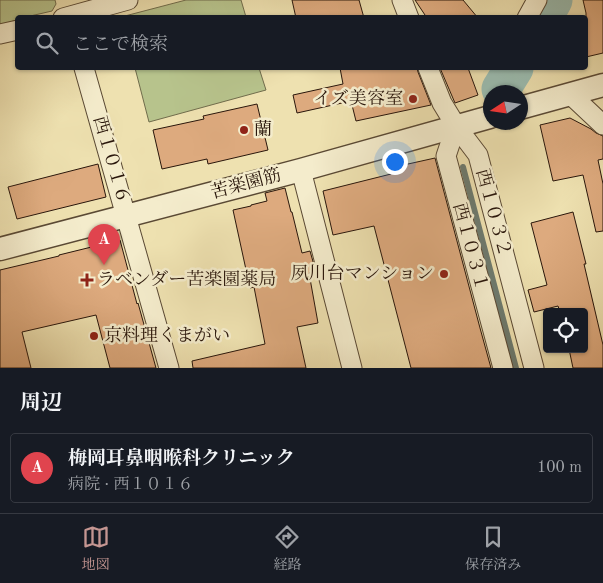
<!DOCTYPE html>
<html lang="ja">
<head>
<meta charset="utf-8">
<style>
  body { margin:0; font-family:"Old Standard TT","Noto Serif JP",serif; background:#242831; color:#f1f3f6 }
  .controls { position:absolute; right:15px; bottom:15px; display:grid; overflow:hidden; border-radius:5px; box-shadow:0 1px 4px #0004 }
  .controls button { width:45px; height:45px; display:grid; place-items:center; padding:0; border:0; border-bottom:1px solid #363941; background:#171b24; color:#f1f3f6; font:25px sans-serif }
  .compass { position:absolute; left:483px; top:85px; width:45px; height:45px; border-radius:50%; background:#171b24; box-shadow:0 1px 4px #0004; rotate:258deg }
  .you { position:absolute; left:394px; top:161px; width:18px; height:18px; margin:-12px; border:4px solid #fff; border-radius:50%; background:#1a73e8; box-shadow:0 0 0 8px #1a73e833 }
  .badge { display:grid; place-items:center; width:32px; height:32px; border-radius:50%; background:#c59692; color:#fff; font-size:16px; font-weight:700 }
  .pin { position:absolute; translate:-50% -41px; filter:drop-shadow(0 1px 2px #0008) }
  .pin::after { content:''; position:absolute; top:26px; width:18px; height:15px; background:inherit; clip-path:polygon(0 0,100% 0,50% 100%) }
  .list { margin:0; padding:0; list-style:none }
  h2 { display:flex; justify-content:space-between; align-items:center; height:65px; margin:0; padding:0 20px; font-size:21px }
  h2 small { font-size:16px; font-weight:400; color:#9ea1a6 }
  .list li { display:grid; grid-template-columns:32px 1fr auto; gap:15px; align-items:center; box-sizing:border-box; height:70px; margin:0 10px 10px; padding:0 10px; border:1px solid #363941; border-radius:5px }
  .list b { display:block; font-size:19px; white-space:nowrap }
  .list p { margin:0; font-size:16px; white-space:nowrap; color:#9ea1a6 }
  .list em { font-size:16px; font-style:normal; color:#9ea1a6 }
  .icon { flex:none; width:28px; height:28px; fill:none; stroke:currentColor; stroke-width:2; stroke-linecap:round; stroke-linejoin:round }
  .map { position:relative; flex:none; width:603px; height:368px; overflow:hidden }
  .search { position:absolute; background:#171b24; box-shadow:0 1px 4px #0004; left:15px; right:15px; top:15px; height:55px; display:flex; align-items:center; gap:12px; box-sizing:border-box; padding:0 18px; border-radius:5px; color:#9ea1a6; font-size:19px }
  .sheet { height:145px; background:#171b24 }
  nav { display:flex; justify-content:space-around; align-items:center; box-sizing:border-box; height:70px; border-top:1px solid #363941; background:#171b24; font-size:14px; color:#9ea1a6 }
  nav a { display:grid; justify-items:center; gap:2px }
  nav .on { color:#c59692 }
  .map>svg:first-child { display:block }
  .green { fill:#b7c38c; stroke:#706c4c }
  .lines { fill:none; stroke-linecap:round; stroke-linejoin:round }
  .stream { stroke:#6d7a6e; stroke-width:6 }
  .river { stroke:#9abcb0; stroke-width:39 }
  .building { fill:#ddaa7e; stroke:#29160b }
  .minor-casing { stroke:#5a4934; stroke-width:21 }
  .tertiary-casing { stroke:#5a4934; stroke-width:25 }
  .minor { stroke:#f4eccc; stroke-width:19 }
  .tertiary { stroke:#f4eccc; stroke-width:22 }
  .poi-dot { fill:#8f2418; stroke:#f4eccc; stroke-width:2 }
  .labels { text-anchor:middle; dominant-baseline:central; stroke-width:5; stroke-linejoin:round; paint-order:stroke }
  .poi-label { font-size:18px; fill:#29160b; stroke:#f4eccc; text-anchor:start }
  .street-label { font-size:18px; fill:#29160b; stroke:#f4eccc }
</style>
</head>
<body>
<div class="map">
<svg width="603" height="368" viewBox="0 0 603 368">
  <rect width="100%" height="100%" fill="#eee1b0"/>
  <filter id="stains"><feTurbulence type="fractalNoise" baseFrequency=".004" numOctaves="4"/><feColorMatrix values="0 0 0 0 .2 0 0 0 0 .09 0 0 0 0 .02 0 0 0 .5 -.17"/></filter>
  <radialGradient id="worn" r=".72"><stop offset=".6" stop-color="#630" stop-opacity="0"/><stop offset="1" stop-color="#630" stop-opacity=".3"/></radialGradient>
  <g class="green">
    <path d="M0,0H55L56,4L52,11L26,17L18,18L17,20L0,25Z"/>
    <path d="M186,0H241L246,17H121Z"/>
    <path d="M135,68H259L266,90L149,122Z"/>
  </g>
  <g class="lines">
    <path class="stream" d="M463,167L516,368"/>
    <g class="river">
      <path d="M543,18L553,0"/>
      <path d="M501,89L514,68"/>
    </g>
  </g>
  <g class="building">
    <path d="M292,0H359L364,18H296Z"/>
    <path d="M415,0H463L478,18H427Z"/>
    <path d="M583,0H603V53L586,57V13Z"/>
    <path d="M340,68H417L418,72L431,105L356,121L351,101L297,113L293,95L343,84Z"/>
    <path d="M440,68H468L478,95L455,103Z"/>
    <path d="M257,104L268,150L208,164L207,159L162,169L153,130L204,119L203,116Z"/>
    <path d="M570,118L591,129L596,133L603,136V159L598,160L603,184V231L596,232L583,175L553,181L540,125Z"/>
    <path d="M435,158L480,328L491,368H411L374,226L333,235L323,191L391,174L390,168Z"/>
    <path d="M98,164L106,197L17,219L8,187Z"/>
    <path d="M285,188L291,212H292L302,253L310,251L316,272L309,273L318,323L297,327L306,368H193L192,361L265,344L254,287L250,288L233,210L251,206V205L267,201L265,193Z"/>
    <path d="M573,212L586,264H584L603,345V368H573L569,349H584V312H560L558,306L534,312L528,290L547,285L531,223Z"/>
    <path d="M120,240L137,304L138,303L156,368H110L96,315L22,332L31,368H0V270L59,256V255Z"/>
  </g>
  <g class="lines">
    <g class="minor-casing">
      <g id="minor">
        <path d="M402,0L409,18"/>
        <path d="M63,18L128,0"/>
        <path d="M527,18L537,0"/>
        <path d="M0,34L18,30"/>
        <path d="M84,68L169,368"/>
        <path d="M428,68L442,103L456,126L478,155L534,368"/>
        <path d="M570,94L603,125"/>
        <path d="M456,126L446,156L503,368"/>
        <path d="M301,170L352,368"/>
      </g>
    </g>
    <g class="tertiary-casing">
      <g id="tertiary">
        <path d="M520,108L603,85"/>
        <path d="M0,249L301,170L490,117"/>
      </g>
    </g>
    <use href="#minor" class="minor"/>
    <use href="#tertiary" class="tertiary"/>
  </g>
  <g class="poi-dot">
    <circle cx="413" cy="99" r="5"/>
    <circle cx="244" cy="130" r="5"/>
    <circle cx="444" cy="274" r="5"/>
    <path d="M84.5 272.5h5v5h5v5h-5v5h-5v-5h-5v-5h5z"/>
    <circle cx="94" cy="336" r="5"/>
  </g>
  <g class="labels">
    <g class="poi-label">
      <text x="403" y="99" text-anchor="end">イズ美容室</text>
      <text x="254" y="130">蘭</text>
      <text x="434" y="274" text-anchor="end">夙川台マンション</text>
      <text x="97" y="280">ラベンダー苦楽園薬局</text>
      <text x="104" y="336">京料理くまがい</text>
    </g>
    <g class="street-label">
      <text transform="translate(111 160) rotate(74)">西１０１６</text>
      <text transform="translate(246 184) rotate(-15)">苦楽園筋</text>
      <text transform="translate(493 213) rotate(75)">西１０３２</text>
      <text transform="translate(470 247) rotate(75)">西１０３１</text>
    </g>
  </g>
  <rect width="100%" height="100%" filter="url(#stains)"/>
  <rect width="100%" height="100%" fill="url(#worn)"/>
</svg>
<div class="controls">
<button><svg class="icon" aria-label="locate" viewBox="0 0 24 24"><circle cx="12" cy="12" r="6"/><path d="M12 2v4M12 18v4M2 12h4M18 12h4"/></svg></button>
</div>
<svg class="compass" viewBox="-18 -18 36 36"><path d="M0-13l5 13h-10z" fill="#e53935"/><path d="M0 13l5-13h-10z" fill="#9ea1a6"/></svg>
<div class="you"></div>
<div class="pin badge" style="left:104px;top:265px;background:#e0444e">A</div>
<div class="search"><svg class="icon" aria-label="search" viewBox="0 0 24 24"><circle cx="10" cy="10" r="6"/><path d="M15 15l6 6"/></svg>ここで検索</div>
</div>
<section class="sheet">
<h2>周辺<small></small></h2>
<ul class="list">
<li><span class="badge" style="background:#e0444e">A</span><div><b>梅岡耳鼻咽喉科クリニック</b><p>病院 · 西１０１６</p></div><em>100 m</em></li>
</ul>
</section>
<nav>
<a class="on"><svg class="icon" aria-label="map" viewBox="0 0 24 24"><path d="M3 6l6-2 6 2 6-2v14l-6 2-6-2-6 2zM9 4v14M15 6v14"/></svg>地図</a>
<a><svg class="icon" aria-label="directions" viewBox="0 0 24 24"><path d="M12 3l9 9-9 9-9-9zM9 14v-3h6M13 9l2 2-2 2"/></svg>経路</a>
<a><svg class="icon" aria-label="saved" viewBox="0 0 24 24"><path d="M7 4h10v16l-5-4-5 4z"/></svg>保存済み</a>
</nav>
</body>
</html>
